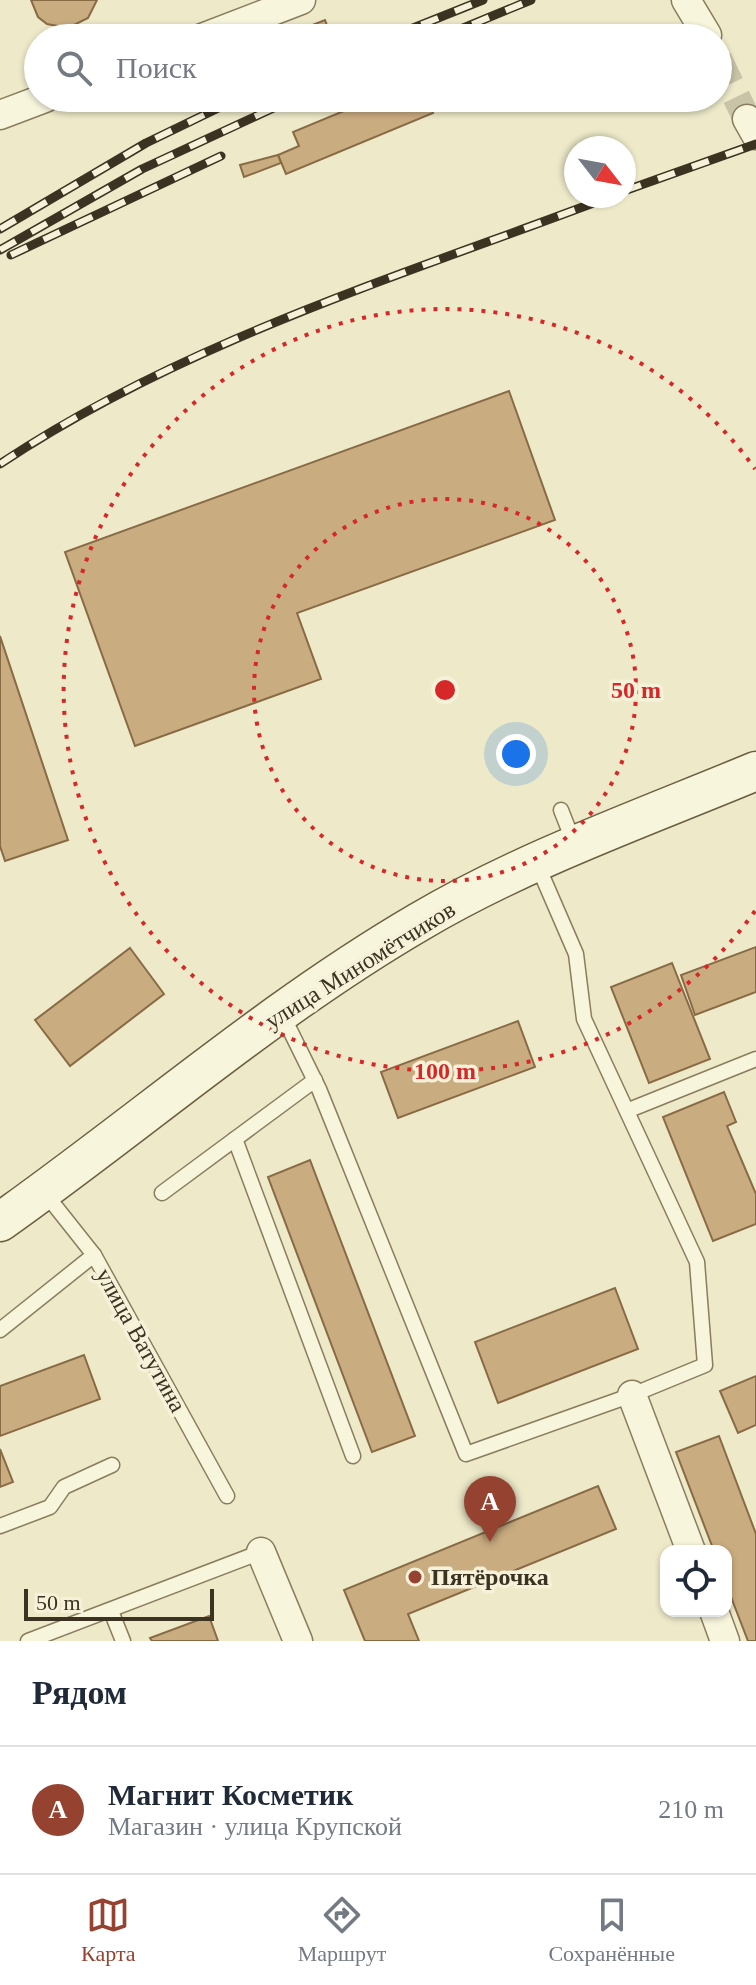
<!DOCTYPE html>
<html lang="ru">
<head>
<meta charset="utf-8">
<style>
  body { margin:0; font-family:Georgia,serif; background:#f6f6f7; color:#1f2937 }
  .controls { position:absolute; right:24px; bottom:24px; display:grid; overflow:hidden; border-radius:16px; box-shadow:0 2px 6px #0004 }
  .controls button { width:72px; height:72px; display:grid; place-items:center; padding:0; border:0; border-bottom:2px solid #e0e1e3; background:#fff; color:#1f2937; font:40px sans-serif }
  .compass { position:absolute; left:564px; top:136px; width:72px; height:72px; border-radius:50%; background:#fff; box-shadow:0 2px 6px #0004; rotate:121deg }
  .scale { position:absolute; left:24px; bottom:20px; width:190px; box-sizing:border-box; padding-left:8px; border:4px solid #3b3221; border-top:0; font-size:22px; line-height:28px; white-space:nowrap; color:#3b3221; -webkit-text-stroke:6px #f5f2d9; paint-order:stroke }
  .you { position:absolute; left:516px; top:754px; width:28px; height:28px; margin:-20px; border:6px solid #fff; border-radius:50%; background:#1a73e8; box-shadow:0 0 0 12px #1a73e833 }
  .badge { display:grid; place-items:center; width:52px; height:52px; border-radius:50%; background:#964230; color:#fff; font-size:26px; font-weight:700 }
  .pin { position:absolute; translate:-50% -66px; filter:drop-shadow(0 2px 4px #0008) }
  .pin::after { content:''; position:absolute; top:42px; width:28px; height:24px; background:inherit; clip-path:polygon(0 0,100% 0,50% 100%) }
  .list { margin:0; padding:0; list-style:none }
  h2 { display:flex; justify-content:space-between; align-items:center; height:104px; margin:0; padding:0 32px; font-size:34px }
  h2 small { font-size:26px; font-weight:400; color:#747a83 }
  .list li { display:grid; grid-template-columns:52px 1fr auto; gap:24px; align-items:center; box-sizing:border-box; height:128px; padding:0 32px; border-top:2px solid #e0e1e3 }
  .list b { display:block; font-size:30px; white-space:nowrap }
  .list p { margin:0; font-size:26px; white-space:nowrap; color:#747a83 }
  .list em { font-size:26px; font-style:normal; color:#747a83 }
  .icon { flex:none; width:44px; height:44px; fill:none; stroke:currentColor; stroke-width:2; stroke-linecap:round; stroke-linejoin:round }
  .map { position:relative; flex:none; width:756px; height:1641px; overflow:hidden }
  .search { position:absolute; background:#fff; box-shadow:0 2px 6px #0004; left:24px; right:24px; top:24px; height:88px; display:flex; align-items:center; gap:20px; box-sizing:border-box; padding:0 28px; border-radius:44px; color:#747a83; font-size:30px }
  .sheet { height:232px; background:#fff }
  nav { display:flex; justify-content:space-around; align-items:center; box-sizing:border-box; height:112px; border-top:2px solid #e0e1e3; background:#fff; font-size:22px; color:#747a83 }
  nav a { display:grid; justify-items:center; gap:4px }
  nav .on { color:#964230 }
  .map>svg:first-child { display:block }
  .building { fill:#caac81; stroke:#886b45; stroke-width:2 }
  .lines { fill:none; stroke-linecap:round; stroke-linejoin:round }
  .street-tunnel { stroke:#c9c4a7; stroke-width:28; stroke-dasharray:28 14; stroke-linecap:butt }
  .lane-casing { stroke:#897d5e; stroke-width:17 }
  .street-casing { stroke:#897d5e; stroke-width:31 }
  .secondary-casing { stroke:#6b5e41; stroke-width:41 }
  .lane { stroke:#f8f5dd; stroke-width:14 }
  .street { stroke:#f8f5dd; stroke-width:28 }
  .secondary { stroke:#f8f5dd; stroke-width:38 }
  .rail-casing { stroke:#3b3221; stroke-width:9 }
  .rail { stroke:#f5f2d9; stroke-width:6; stroke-dasharray:18; stroke-linecap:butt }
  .ring { fill:none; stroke:#d62828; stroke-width:4; stroke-dasharray:4 8 }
  .poi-dot { fill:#964230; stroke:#f5f2d9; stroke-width:3 }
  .labels { text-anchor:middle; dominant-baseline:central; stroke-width:7; stroke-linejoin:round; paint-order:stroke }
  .street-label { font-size:24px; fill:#3b3221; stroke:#f5f2d9 }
  .poi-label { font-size:24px; font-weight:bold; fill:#3b3221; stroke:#f5f2d9; text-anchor:start }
  .centre { fill:#d62828; stroke:#f5f2d9; stroke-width:4 }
  .ring-label { font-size:24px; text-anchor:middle; font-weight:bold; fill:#d62828; stroke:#f5f2d9; stroke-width:7; stroke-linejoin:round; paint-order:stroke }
</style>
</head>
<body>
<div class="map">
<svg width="756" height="1641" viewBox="0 0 756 1641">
  <rect width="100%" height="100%" fill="#ede9c9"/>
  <g class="building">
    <path d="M31,0H97L88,18L68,28L47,24L38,17Z"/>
    <path d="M325,20L331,36L327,38H279Z"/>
    <path d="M375,98H427L433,113L286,174L278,155L299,146L293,132Z"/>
    <path d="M278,155L281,163L244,177L240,165Z"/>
    <path d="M509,391L555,520L297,613L321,679L135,746L65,552Z"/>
    <path d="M0,636L68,840L5,861L0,846Z"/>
    <path d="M756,947V992L695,1015L681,975Z"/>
    <path d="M130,948L164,994L70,1066L35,1020Z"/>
    <path d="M672,963L710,1059L649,1083L611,987Z"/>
    <path d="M518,1021L535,1067L398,1118L381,1072Z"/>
    <path d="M724,1092L736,1122L727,1126L756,1194V1224L713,1241L663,1117Z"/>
    <path d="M310,1160L415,1436L372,1452L268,1177Z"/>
    <path d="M615,1288L638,1349L498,1403L475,1342Z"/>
    <path d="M84,1355L100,1399L0,1436V1386Z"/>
    <path d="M756,1376V1425L738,1433L720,1391Z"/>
    <path d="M719,1436L756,1534V1641H748L726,1584V1551H714L676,1452Z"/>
    <path d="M0,1449L13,1482L0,1487Z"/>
    <path d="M598,1486L616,1529L408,1614L419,1641H365L344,1590Z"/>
    <path d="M209,1616L218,1641H152L150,1638Z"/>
  </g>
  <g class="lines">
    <path class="street-tunnel" d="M718,59L747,119"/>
    <g class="lane-casing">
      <g id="lane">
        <path d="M561,810L574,843"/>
        <path d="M282,1014L319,1089L466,1454L632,1395L705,1365L697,1262L584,1019L576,954L537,864"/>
        <path d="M629,1110L756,1059"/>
        <path d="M235,1139L353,1456"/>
        <path d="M44,1192L94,1255L227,1496"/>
        <path d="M162,1193L315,1080"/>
        <path d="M0,1330L94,1255"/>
        <path d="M0,1526L50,1507L64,1487L112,1465"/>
        <path d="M111,1611L123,1641"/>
        <path d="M28,1641L261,1552"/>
      </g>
    </g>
    <g class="street-casing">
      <g id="street">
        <path d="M686,0L707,35"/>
        <path d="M202,38L301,0"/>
        <path d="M0,115L45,98"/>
        <path d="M747,119L756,135"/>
        <path d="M632,1395L691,1551"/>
        <path d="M261,1552L298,1641"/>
        <path d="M714,1611L725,1641"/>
      </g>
    </g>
    <g class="secondary-casing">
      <path id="secondary" d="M0,1222C140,1123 270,1009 419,922C524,860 643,818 756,771"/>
    </g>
    <use href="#lane" class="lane"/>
    <use href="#street" class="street"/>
    <use href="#secondary" class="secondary"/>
    <g class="rail-casing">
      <g id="rail">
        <path d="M388,38L483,0"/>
        <path d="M439,38L531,0"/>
        <path d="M624,191L756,144"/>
        <path d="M0,229L146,143L239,98"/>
        <path d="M0,250L142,169L295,98"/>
        <path d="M11,255L221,156"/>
        <path d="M0,464C186,340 404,275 612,196"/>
      </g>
    </g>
    <use href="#rail" class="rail"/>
  </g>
  <g class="ring">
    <circle cx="445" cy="690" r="191"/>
    <path d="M755 911A381 381 0 1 1 755 469"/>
  </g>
  <circle class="poi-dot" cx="415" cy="1577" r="8"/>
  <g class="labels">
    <g class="street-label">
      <text transform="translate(360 965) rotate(-32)">улица Миномётчиков</text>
      <text transform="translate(141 1340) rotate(61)">улица Ватутина</text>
    </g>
    <g class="poi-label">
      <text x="431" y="1577">Пятёрочка</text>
    </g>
  </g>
  <circle cx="445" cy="690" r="12" class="centre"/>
  <g class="ring-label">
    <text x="636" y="698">50 m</text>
    <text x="445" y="1079">100 m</text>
  </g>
</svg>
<div class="controls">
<button><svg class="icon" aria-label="locate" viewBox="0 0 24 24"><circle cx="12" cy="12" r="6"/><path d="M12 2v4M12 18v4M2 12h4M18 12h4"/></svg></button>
</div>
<svg class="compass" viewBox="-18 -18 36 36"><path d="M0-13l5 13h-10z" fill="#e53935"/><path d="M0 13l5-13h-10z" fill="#747a83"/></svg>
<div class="scale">50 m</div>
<div class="you"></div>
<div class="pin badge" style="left:490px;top:1542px">A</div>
<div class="search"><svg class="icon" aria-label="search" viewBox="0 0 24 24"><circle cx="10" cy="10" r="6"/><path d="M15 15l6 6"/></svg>Поиск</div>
</div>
<section class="sheet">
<h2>Рядом<small></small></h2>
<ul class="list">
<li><span class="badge">A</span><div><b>Магнит Косметик</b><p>Магазин · улица Крупской</p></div><em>210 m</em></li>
</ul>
</section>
<nav>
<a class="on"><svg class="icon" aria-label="map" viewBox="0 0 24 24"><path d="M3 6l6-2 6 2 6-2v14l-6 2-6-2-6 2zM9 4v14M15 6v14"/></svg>Карта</a>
<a><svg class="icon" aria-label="directions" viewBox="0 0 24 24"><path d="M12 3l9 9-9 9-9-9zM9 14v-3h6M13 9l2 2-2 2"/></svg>Маршрут</a>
<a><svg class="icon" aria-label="saved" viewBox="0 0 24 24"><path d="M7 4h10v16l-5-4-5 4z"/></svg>Сохранённые</a>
</nav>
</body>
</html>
